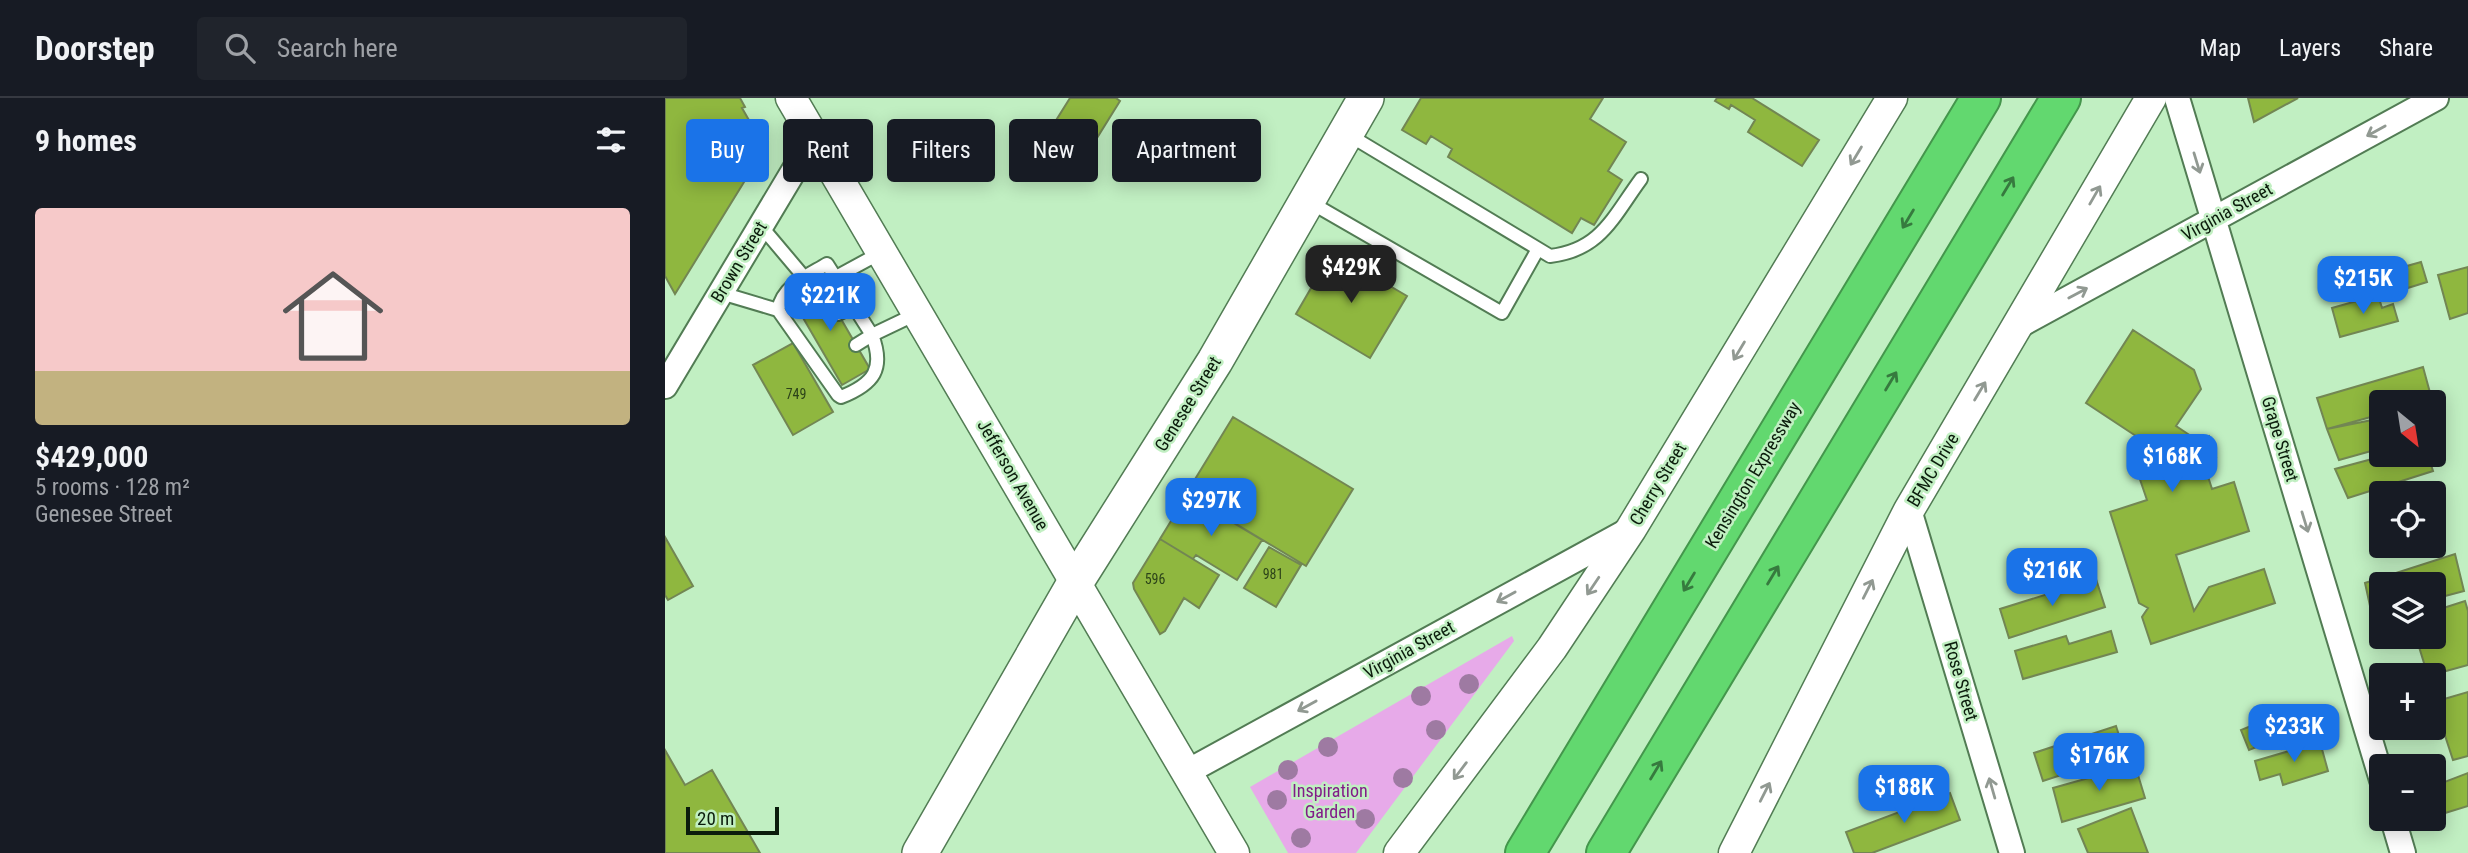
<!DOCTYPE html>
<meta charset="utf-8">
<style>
body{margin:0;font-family:"Roboto Condensed",sans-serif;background:#20242c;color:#f1f3f6;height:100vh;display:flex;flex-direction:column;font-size:26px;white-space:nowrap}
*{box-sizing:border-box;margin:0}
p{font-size:23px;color:#9ea1a6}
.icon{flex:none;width:38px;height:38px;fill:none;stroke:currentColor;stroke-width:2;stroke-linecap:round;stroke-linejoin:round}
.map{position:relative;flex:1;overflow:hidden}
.sheet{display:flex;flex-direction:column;background:#171b24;width:665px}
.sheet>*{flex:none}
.hud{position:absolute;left:21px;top:21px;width:665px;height:63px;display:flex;gap:14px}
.needle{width:46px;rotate:150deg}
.tools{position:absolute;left:1704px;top:292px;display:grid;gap:14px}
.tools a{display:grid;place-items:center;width:77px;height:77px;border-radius:7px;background:#171b24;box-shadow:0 4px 18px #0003;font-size:35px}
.scale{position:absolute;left:21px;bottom:18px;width:93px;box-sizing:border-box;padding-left:7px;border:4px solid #0b1c0c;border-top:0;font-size:19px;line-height:24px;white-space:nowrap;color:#0b1c0c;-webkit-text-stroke:5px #c1efc2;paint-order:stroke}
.price{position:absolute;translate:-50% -60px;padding:0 16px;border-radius:14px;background:#1a73e8;color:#fff;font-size:23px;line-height:46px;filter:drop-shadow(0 2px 4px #0008)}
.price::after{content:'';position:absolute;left:50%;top:42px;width:21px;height:16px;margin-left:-10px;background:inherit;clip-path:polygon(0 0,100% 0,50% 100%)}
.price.active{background:#222;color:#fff}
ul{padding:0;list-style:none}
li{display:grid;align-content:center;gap:14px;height:371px;padding:0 35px}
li+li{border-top:2px solid #363941}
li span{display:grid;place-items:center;height:217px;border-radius:7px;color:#555}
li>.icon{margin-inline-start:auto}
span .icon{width:126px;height:126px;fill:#fffc;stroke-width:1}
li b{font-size:30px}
h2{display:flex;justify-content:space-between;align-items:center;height:84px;padding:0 35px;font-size:30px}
.tag{padding:0 24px;border-radius:7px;background:#171b24;box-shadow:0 4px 18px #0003;font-size:24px;line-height:63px}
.tag.active{background:#1a73e8;color:#fff}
header{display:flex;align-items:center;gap:42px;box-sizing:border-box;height:98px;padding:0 35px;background:#171b24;border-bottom:2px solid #363941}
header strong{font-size:33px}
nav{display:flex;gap:38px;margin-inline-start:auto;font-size:24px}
.search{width:490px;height:63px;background:#20242c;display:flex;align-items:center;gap:18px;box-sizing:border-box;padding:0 24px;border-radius:7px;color:#9ea1a6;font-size:26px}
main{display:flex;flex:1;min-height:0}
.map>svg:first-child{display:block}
.green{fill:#e7aae9}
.building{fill:#8fb73f;stroke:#728653;stroke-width:2}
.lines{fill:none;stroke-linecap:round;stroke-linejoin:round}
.service-casing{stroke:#527c54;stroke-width:16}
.minor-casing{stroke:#527c54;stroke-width:28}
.tertiary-casing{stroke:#527c54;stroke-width:33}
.secondary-casing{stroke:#527c54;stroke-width:38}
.motorway-casing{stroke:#44964c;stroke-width:42}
.service{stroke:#fff;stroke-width:12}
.minor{stroke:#fff;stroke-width:24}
.tertiary{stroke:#fff;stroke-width:30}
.secondary{stroke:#fff;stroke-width:35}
.motorway{stroke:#62d86f;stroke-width:38}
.tree{fill:#9e7aa2}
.oneway{stroke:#919992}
.oneway2{stroke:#367a3e}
.labels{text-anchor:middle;stroke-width:5;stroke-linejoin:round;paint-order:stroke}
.number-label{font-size:14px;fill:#2c4319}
.street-label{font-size:18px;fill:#0b1c0c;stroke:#c1efc2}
.park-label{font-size:18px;fill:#821b88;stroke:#c1efc2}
</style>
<header>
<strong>Doorstep</strong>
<div class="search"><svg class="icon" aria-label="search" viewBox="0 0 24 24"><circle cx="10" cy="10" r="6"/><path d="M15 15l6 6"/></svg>Search here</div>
<nav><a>Map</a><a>Layers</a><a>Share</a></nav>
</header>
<main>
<section class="sheet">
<h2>9 homes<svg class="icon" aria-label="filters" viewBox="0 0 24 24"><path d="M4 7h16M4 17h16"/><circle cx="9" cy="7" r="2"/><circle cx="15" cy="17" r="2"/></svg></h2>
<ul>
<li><span style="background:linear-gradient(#f6c9c9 75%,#c2b280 0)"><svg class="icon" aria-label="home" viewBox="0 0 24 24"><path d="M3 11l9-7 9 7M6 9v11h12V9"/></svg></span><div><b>$429,000</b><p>5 rooms · 128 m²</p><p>Genesee Street</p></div></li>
</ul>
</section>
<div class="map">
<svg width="1803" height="755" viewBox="0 0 1803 755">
<rect width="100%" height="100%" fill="#c1efc2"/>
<path class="green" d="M847 538 849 543 691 755H623L585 689Z"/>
<path class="building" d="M0 0H75L80 9 77 10 100 50 10 196 0 178Z
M405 0H451L455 3 422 56 385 32Z
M756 0H938L925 21 961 44 943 73 957 82 929 127 916 120 907 135 783 59 787 51 766 38 761 46 737 32Z
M1052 0H1087L1154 42 1137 68 1083 34 1090 22 1066 7 1064 11 1050 3Z
M1583 0H1633L1589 24Z
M667 154 742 198 705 260 631 216Z
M1756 164 1762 184 1730 194 1724 173Z
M1803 169V215L1785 221 1773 177Z
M154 183 205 271 177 287 126 199Z
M1713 197 1717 210 1728 206 1733 223 1675 239 1667 210Z
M1468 232 1529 272 1536 291 1511 328 1532 342 1544 338 1551 359 1538 363 1547 391 1569 384 1584 433 1511 457 1529 513 1544 489 1599 471 1610 505 1486 546 1477 519 1483 510 1474 505 1445 414 1482 402 1467 358 1477 342 1421 305Z
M128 245 168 314 128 337 88 267Z
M1758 269 1767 302 1758 304H1717V316L1662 331 1652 300Z
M568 319 688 391 641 468 521 396Z
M1717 320V350L1674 362 1662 331Z
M1722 357H1763L1768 373 1683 400 1670 371Z
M522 397 597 442 572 482 531 457 528 461 495 441Z
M0 439 28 488 3 502 0 497Z
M495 441 554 477 534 510 519 500 500 533 495 536 469 491 468 485Z
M604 449 636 467 611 509 579 490Z
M1790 456 1799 493 1769 501V486H1717V515L1707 517 1700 485Z
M1431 481 1440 509 1344 540 1335 511Z
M1800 503 1803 513V567L1763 578 1751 539H1769V513Z
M1446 533 1452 554 1358 581 1350 553 1401 538 1404 546Z
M1803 594V658L1788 662 1769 604Z
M1625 612 1637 643 1617 651 1612 641 1584 652 1576 632Z
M1451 628 1460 656 1378 683 1369 655Z
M1655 644 1663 673 1618 687 1615 676 1595 682 1590 663Z
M0 652 20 687 47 672 95 755H0Z
M1470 667 1480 700 1397 724 1388 690Z
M1803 675V708L1777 716 1769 688Z
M1285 695 1295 722 1207 755H1189L1181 734Z
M1466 710 1483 755H1423L1413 731Z"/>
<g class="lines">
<defs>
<path id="service" d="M684 37 885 158C936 152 948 119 976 81
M643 103 837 215 873 151
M96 128 139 179
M171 179 217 154
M56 195 113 212
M173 216 189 208
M191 247 207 237 162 166C142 178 118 187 113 212L173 297 176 299C209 286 220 271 207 237L253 215"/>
<path id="minor" d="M1512 0 1717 682
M1353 228 1771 0
M0 288 149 39
M1244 412 1347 755
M522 674 966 431
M1728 721 1738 755"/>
<path id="tertiary" d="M126 0 569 755
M734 755 887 550 966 431 1227 0
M1069 755 1244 412 1486 0"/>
<path id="secondary" d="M255 755 410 485 550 263 701 0"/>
<path id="motorway" d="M860 755 1316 0
M941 755 1396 0"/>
</defs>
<use href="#service" class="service-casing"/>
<use href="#minor" class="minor-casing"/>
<use href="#tertiary" class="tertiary-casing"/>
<use href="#secondary" class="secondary-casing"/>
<use href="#motorway" class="motorway-casing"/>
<use href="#service" class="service"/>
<use href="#minor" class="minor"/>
<use href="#tertiary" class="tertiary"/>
<use href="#secondary" class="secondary"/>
<use href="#motorway" class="motorway"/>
</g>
<g class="tree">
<circle cx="804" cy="586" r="10"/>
<circle cx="756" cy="598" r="10"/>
<circle cx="771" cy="632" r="10"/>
<circle cx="663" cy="649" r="10"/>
<circle cx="623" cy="672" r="10"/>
<circle cx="738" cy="680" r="10"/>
<circle cx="612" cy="702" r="10"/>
<circle cx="700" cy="721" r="10"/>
<circle cx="636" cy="740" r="10"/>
</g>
<defs><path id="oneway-shaft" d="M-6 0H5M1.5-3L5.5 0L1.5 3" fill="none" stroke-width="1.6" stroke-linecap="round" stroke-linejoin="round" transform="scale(1.75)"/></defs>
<g class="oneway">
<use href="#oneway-shaft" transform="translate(1711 33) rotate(151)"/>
<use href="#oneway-shaft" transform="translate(1191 58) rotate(121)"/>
<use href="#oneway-shaft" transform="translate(1532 65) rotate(73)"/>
<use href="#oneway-shaft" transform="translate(1430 97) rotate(-60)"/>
<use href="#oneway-shaft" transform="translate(1413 195) rotate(-28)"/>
<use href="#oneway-shaft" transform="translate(1074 253) rotate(121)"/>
<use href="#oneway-shaft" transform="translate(1315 293) rotate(-59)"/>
<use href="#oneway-shaft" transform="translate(1640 424) rotate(73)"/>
<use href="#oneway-shaft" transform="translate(928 488) rotate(124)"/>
<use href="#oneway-shaft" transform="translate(1203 491) rotate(-63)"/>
<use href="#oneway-shaft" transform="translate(841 499) rotate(151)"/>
<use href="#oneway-shaft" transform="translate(642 608) rotate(151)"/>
<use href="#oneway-shaft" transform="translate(795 673) rotate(127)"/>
<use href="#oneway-shaft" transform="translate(1327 690) rotate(-106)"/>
<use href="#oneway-shaft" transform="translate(1100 694) rotate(-63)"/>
</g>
<g class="oneway2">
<use href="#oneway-shaft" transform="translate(1343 88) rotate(-59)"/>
<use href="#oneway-shaft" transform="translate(1243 121) rotate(121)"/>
<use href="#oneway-shaft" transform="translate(1226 283) rotate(-59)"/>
<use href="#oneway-shaft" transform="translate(1108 477) rotate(-59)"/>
<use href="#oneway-shaft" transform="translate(1024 484) rotate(121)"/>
<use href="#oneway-shaft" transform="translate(991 672) rotate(-59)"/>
</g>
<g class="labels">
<g class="number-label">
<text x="131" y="301">749</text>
<text x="608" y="481">981</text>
<text x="490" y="486">596</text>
</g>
<g class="street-label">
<text transform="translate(1562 114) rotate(-29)" y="6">Virginia Street</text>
<text transform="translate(74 164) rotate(-59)" y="6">Brown Street</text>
<text transform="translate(523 306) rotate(-58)" y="6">Genesee Street</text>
<text transform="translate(1615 341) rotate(73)" y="6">Grape Street</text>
<text transform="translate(1268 372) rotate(-59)" y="6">BFMC Drive</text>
<text transform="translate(348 377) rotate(60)" y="6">Jefferson Avenue</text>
<text transform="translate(1088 377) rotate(-59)" y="6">Kensington Expressway</text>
<text transform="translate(993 386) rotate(-59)" y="6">Cherry Street</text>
<text transform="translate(744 552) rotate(-29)" y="6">Virginia Street</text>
<text transform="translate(1296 583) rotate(74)" y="6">Rose Street</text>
</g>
<g class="park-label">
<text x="665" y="699">Inspiration<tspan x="665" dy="21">Garden</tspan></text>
</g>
</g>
</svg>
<div class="tools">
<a><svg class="needle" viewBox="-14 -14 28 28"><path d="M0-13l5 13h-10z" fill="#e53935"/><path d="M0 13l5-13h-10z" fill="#9ea1a6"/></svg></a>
<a><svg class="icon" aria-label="locate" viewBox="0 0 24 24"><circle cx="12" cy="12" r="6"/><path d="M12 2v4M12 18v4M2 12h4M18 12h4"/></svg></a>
<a><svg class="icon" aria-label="layers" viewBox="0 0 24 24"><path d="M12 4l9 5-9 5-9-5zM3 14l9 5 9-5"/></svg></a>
<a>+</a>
<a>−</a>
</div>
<div class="scale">20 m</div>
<b class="price active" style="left:686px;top:207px">$429K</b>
<b class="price" style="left:1698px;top:218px">$215K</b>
<b class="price" style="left:165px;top:235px">$221K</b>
<b class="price" style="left:1507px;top:396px">$168K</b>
<b class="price" style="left:546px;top:440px">$297K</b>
<b class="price" style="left:1387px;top:510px">$216K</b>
<b class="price" style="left:1629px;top:666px">$233K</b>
<b class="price" style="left:1434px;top:695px">$176K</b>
<b class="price" style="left:1239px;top:727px">$188K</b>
<div class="hud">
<a class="tag active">Buy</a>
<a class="tag">Rent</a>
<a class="tag">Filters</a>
<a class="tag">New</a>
<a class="tag">Apartment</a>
</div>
</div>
</main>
